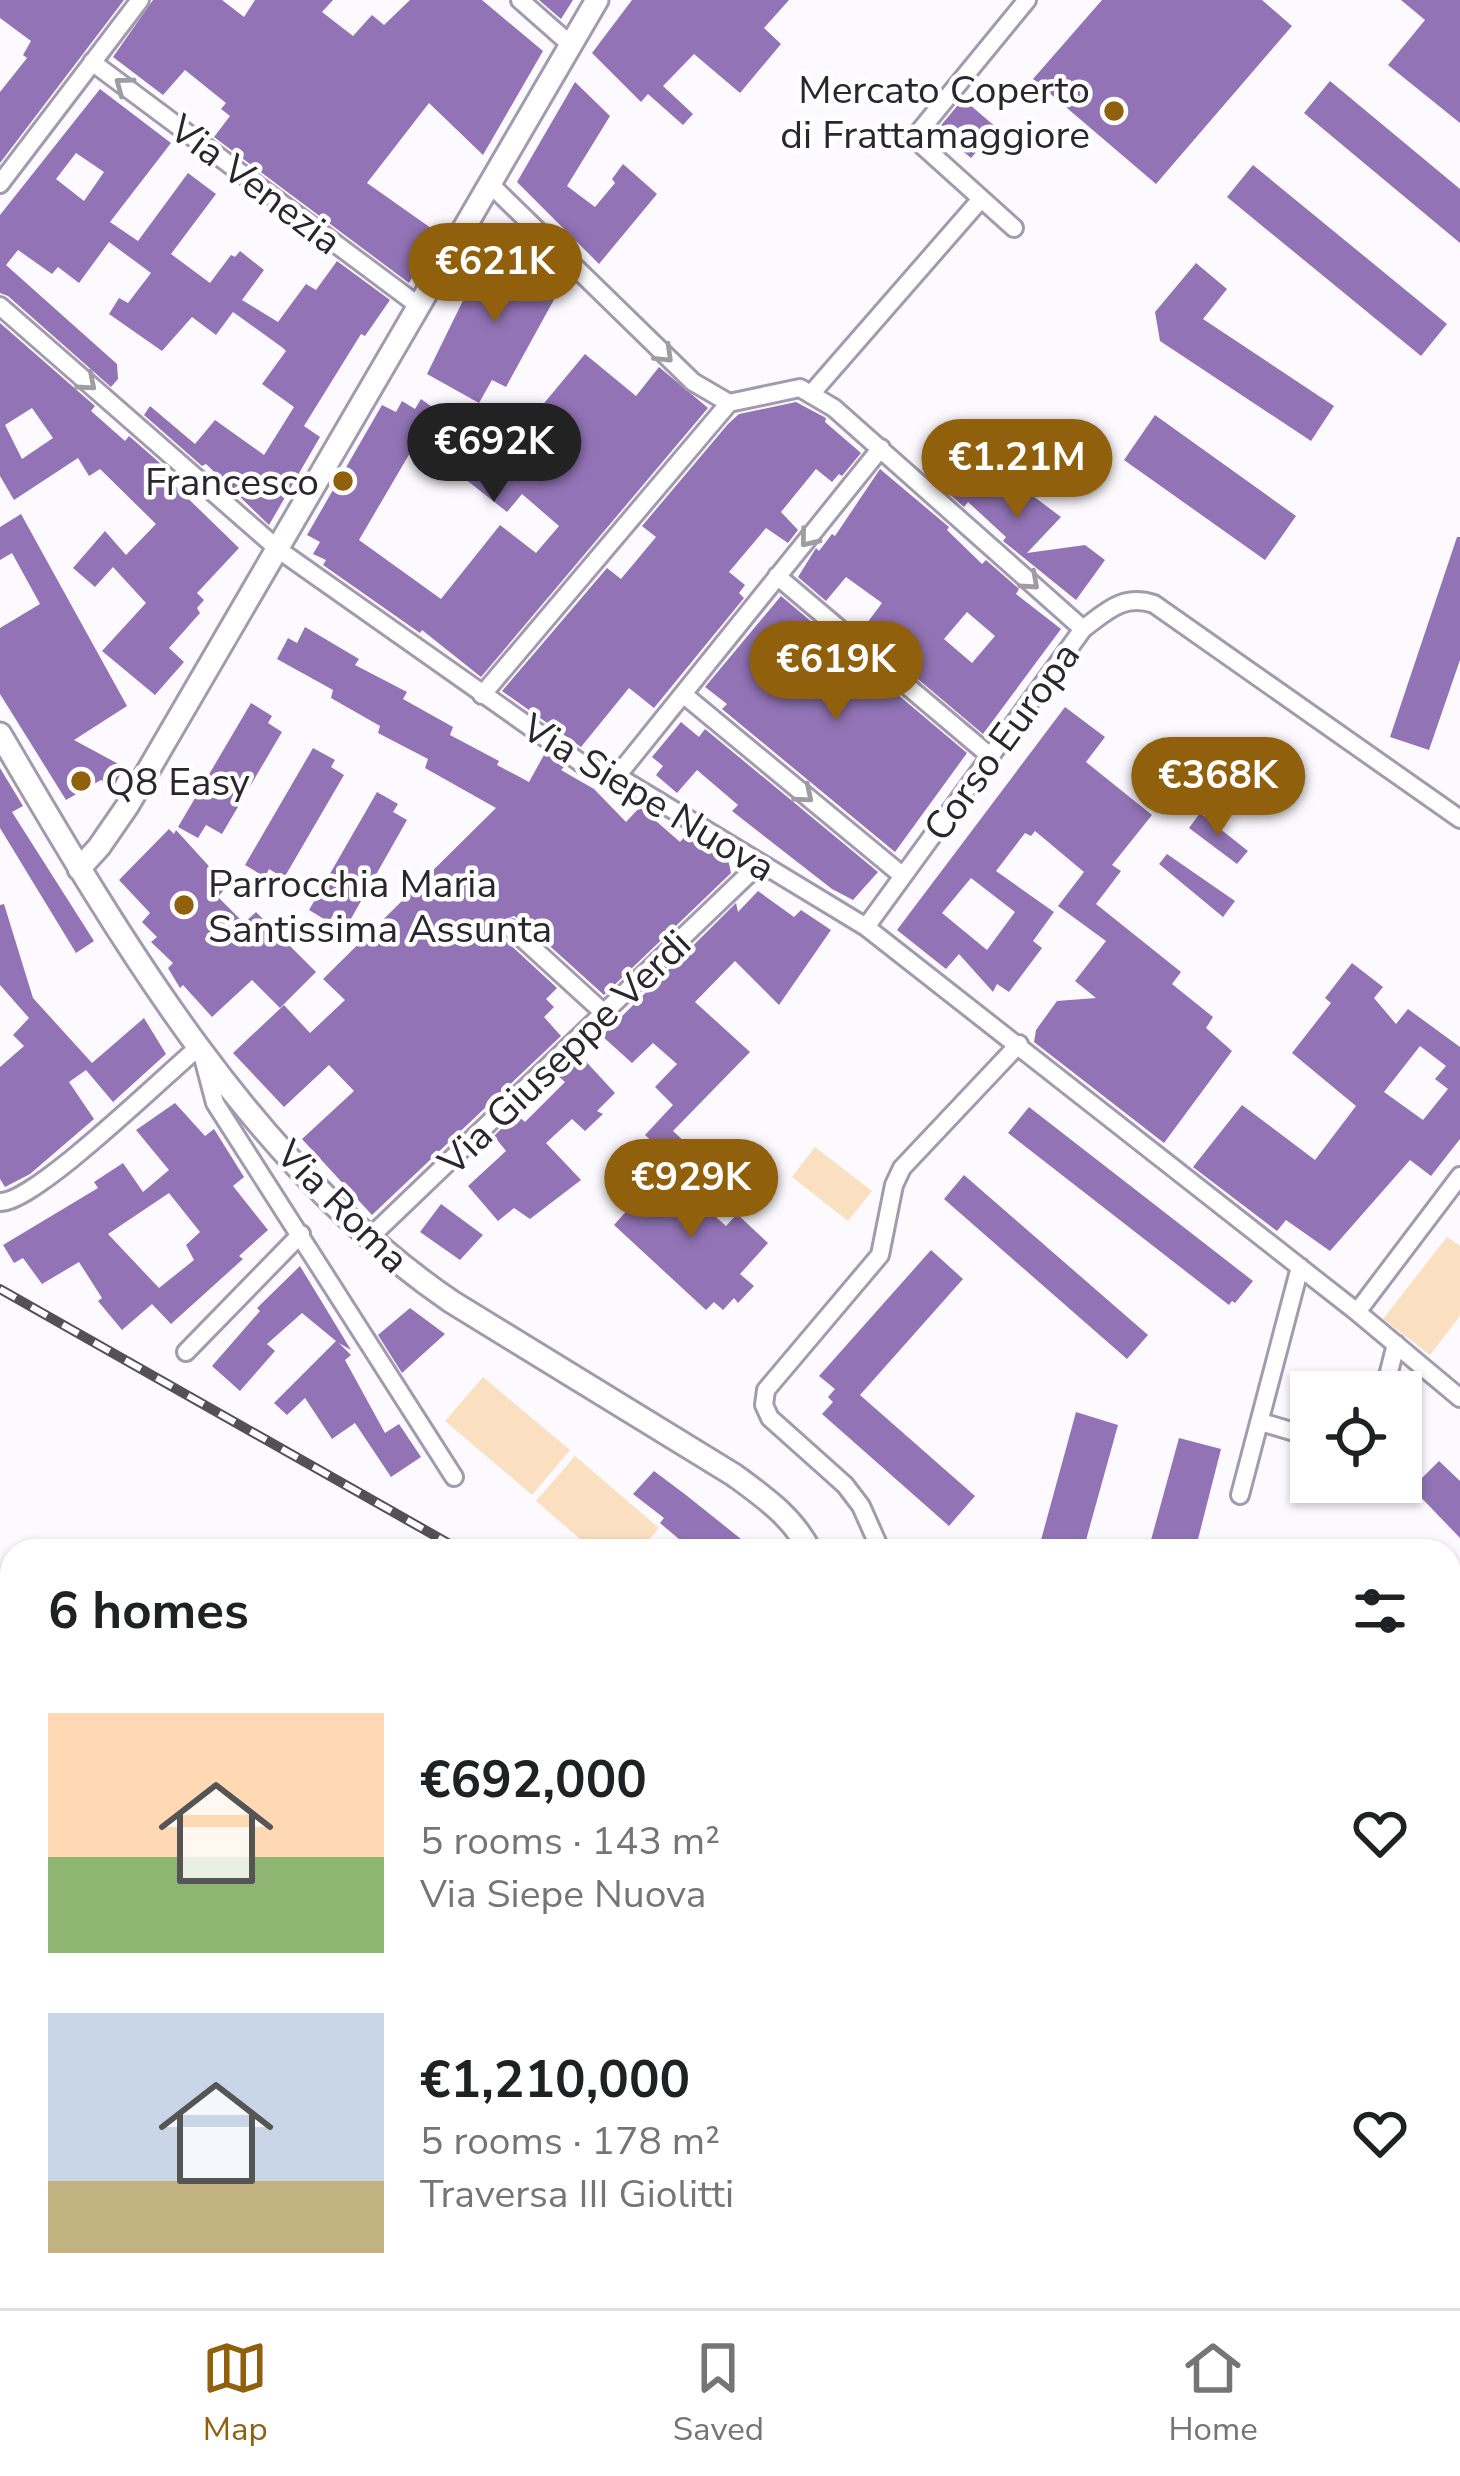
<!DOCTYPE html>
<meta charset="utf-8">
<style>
body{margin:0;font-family:"Nunito Sans",sans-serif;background:#f2f2f2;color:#202124;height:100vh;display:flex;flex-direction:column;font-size:45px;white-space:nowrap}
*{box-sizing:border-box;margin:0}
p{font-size:39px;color:#757577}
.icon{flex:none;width:66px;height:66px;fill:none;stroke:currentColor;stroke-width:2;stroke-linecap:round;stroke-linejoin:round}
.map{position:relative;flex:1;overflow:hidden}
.side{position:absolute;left:0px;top:1539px;width:1461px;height:771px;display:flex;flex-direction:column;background:#fff;border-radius:36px 36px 0 0;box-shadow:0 3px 9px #0004}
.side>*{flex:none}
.fabs{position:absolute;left:1290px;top:1371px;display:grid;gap:24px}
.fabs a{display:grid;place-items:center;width:132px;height:132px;border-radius:0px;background:#fff;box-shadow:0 3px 9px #0004;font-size:60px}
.price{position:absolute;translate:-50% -102px;padding:0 27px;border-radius:42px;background:#90600c;color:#fff;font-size:39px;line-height:78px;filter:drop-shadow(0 3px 6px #0008)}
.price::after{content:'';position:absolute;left:50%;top:72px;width:36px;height:27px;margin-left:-18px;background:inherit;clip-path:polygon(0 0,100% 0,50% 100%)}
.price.current{background:#222;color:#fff}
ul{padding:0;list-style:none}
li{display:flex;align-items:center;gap:36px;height:300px;padding:0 48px}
li span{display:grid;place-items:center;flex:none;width:336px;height:240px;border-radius:0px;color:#555}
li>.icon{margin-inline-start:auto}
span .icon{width:144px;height:144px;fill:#fffc;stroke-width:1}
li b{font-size:51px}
h2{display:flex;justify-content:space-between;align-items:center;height:144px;padding:0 48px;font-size:51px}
.tab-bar{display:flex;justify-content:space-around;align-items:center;height:168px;border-top:3px solid #e0e0e0;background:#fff;font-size:33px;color:#757577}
.tab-bar a{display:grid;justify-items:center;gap:6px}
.tab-bar .current{color:#90600c}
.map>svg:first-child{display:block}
.green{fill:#fae0c0}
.building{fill:#9274b6;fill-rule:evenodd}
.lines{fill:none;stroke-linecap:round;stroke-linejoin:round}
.minor-casing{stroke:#a29aae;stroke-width:22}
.tertiary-casing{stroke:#a29aae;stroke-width:27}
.trunk-casing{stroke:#a29aae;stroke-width:33}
.minor{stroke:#fff;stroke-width:16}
.tertiary{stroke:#fff;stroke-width:21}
.trunk{stroke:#fff;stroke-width:27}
.rail-casing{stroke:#535058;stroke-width:10}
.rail{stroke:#fff;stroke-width:6;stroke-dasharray:18;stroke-linecap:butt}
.oneway{stroke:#9f9da1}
.poi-dot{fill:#90600c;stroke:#fff;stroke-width:4.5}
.labels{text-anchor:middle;stroke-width:9;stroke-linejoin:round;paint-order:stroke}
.poi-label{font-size:39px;fill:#29262e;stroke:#fff;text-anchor:end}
.street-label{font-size:39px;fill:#29262e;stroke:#fff}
</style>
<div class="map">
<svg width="1460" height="2308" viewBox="0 0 1460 2308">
<rect width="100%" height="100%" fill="#fcfafe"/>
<path class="green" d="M815 1147 872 1191 848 1221 792 1177Z
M1447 1237 1460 1246V1316L1430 1355 1383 1319Z
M483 1377 570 1450 532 1495 445 1421Z
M575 1456 659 1528 639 1551H594L536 1501Z"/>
<path class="building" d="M0 0H124L0 163V92L27 58 23 55 31 41 0 18Z
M153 0H222L244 17 255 0H333L322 12 353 36 372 15 384 25 410 0H482L543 51 483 155 429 103 367 183 438 233 409 283 214 137 230 116 221 109 226 103 185 70 163 95 113 57Z
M539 0H573L561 19Z
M632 0H789L764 28 781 44 740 93 694 54 663 86 693 114 683 125 648 94 641 102 592 53Z
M1102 0H1262L1292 26 1156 184 1033 79Z
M1401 0H1460V123L1388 65 1425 20Z
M1330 81 1460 189V243L1304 113Z
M575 82 610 116 567 186 595 207 615 183 612 179 623 164 657 194 599 264 517 182Z
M100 89 171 143 110 222 138 241 188 173 216 194 171 254 210 283 231 255 235 257 240 251 264 270 242 300 278 322 306 284 316 290 337 261 390 300 365 336 361 334 304 426 320 437 269 525 206 464 202 466 144 415 150 406 195 444 215 420 264 455 294 407 262 384 286 351 283 348 233 312 216 335 192 317 162 351 109 314 119 298 128 303 151 273 109 242 79 283 58 267 52 274 18 250 6 265 117 364 118 379 111 387 8 296 0 293V215ZM76 153 104 172 84 201 56 179Z
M963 99 997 128 971 158 937 130Z
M1253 165 1447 324 1421 356 1227 197Z
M500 245 552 273 551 278 562 285 506 387 492 380 479 403 427 374 476 274 482 278Z
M1196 263 1227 289 1203 319 1334 406 1311 441 1160 341 1155 312Z
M0 323 95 406 91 411 125 441 129 436 176 477 169 480 239 548 197 593 204 600 197 608 200 613 169 648 184 662 155 695 102 651 146 603 113 567 95 587 73 568 105 531 126 555 156 524 100 469 89 476 78 458 14 500 0 476ZM32 408 53 438 22 459 5 425Z
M585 354 636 396 659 367 708 408 481 677 422 630 420 633 323 565 326 560 313 554 320 542 307 535 382 405 396 412 402 401 415 409 421 399 500 456ZM417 441 507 512 522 494 559 526 536 553 500 525 441 599 359 540Z
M796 402 826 418 825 422 861 453 842 476 839 474 832 482 816 469 781 512 798 530 788 543 766 528 729 572 745 585 739 593 744 598 654 708 629 688 581 747 502 691 607 568 621 579 656 537 642 526 728 424 739 414Z
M1155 415 1296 516 1265 560 1124 460Z
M938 447 983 484 997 469 1061 517 1027 553 1085 545 1105 560 1076 600 1003 541 1006 537 968 502 964 507 922 469Z
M880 469 949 527 947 530 982 564 986 560 1019 589 1016 594 1061 629 983 734 861 631 882 603 846 577 826 601 798 577 816 548 819 551 832 534 835 536ZM967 612 995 636 972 663 944 639Z
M21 514 127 706 74 740 124 767 114 787 101 780 66 800 0 694V628L40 604 12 553 0 560V527Z
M1457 537H1460V660L1429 750 1390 737Z
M781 596 967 753 895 852 722 709 727 704 705 687Z
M305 627 359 659 355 665 407 692 403 699 453 727 450 735 499 761 497 765 529 782 545 753 564 767 561 770 594 789 626 822 640 807 680 842 686 835 728 859 731 873 604 995 521 920 514 916 503 920 499 927 503 938 557 988 546 999 554 1007 544 1017 561 1036 372 1215 302 1139 354 1091 329 1065 284 1107 233 1053 284 1005 310 1033 345 1000 323 979 496 808 425 768 428 759 378 733 380 726 331 698 333 690 277 659 288 638 297 643Z
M251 703 272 716 268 723 282 732 222 834 206 825 198 838 178 827Z
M1065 707 1105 737 1086 762 1152 815 1112 865 1121 871 1096 904 1181 972 1172 984 1213 1017 1206 1028 1232 1051 1164 1143 1034 1042 1036 1030 1057 1001 1096 998 1075 981 1106 941 1058 906 1084 872 1035 831 1031 836 1025 833 996 871 1054 912 1033 941 1042 948 1009 992 997 984 993 992 959 954 946 969 897 930ZM971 878 1015 912 987 950 942 913Z
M681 722 699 737 705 729 878 872 853 900 832 889 732 811 738 805 697 770 677 793 656 775 663 766 652 757Z
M313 748 335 760 331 767 344 775 284 878 269 869 265 877 245 865Z
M0 768 23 806 12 812 94 941 76 953 0 828Z
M377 792 398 804 393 812 407 820 348 924 333 915 329 922 309 910Z
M1200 813 1248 851 1237 864 1189 828Z
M169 829 174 834 176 830 227 886 218 897 244 923 256 912 316 972 280 1008 252 980 212 1017 183 985 180 988 168 968 173 963 151 942 157 937 142 922 150 913 119 880Z
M1167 854 1235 901 1223 917 1159 864Z
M758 891 794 917 801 910 831 930 779 1005 735 961 695 1002 750 1052 673 1131 686 1143 671 1159 645 1135 673 1105 655 1087 677 1064 653 1043 632 1063 602 1036 736 903 738 912Z
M4 904 33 998 92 1063 144 1018 166 1054 113 1102 86 1070 69 1082 94 1119 30 1174 5 1187 0 1179V1067L24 1046 13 1035 29 1018 0 985V905Z
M1352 963 1383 987 1374 998 1396 1024 1408 1009 1460 1047V1139L1431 1176 1410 1160 1330 1251 1286 1220 1277 1231 1193 1167 1242 1105 1315 1160 1356 1106 1292 1053 1331 1003 1325 998ZM1420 1046 1446 1066 1435 1079 1448 1089 1423 1120 1384 1092Z
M579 1054 615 1093 597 1111 603 1114 585 1131 572 1119 546 1143 581 1180 530 1219 514 1208 498 1221 468 1186 506 1151 494 1136 516 1114 525 1122 565 1082 557 1075Z
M175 1103 205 1136 214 1129 244 1177 233 1186 268 1230 239 1256 243 1259 171 1324 152 1304 122 1330 98 1301 102 1298 79 1262 42 1284 23 1258 14 1263 3 1245 98 1188 94 1182 123 1163 143 1192 169 1170 136 1130ZM169 1193 200 1232 186 1245 194 1260 159 1288 108 1234Z
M1029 1107 1253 1281 1235 1303 1232 1301 1229 1305 1008 1133Z
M664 1170 726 1226 737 1214 768 1243 740 1274 754 1286 738 1303 734 1298 723 1310 714 1302 706 1310 614 1225 631 1206 623 1199 640 1181 647 1188Z
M964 1175 1148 1335 1127 1359 944 1199Z
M441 1204 483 1235 460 1260 420 1232Z
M931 1250 963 1279 860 1395 975 1496 949 1526 822 1414 833 1402 828 1397 835 1389 819 1376Z
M300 1266 351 1350 339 1343 351 1355 345 1360 385 1433 399 1424 421 1457 391 1477 355 1423 332 1439 305 1398 287 1415 274 1403 336 1341 302 1313 267 1344 275 1351 240 1391 212 1366 260 1311 257 1308Z
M410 1308 445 1334 402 1373 378 1335Z
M1076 1412 1118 1425 1083 1551H1038Z
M1179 1438 1221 1449 1195 1551H1148Z
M1439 1461 1460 1481V1538L1412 1488Z
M654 1471 686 1495 756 1551H693L660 1523 664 1518 633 1494Z"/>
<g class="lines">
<defs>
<path id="minor" d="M520 0 571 45
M92 62 419 306
M0 184 140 0
M491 185 693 382 729 403 800 388 834 408 1083 629
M1014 228 914 138 1027 0
M0 306 279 550 584 765 617 776 866 927 1357 1312 1460 1398
M811 394 981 199
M777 576 990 756
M683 694 903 876
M482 695 729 403
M617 776 881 448
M866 927 1083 629C1107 611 1123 594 1154 604L1460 819
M512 929 605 1014
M0 1202C34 1204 166 1074 200 1046L215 1103 454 1477
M368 1239 759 864
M1357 1312 1460 1176
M186 1352 301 1234
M1384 1392 1396 1344
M1261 1422 1311 1437
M1240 1495 1300 1267
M881 1551 861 1506 845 1485 770 1418 764 1405 766 1390 880 1255 894 1185 902 1168 1019 1044
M0 1839 12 1873
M266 2298 278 2308
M14 2308 24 2298"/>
<path id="tertiary" d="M0 734C120 939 252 1166 452 1302L734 1475C764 1497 793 1517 810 1551
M79 869 99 847 128 805 597 0
M979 2298 985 2308"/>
<path id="trunk" d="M1449 2224 1460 2221
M1449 2254 1460 2250
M1206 2308 1227 2298
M1280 2308 1307 2298"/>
</defs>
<use href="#minor" class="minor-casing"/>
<use href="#tertiary" class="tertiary-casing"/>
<use href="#trunk" class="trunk-casing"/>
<use href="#minor" class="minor"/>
<use href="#tertiary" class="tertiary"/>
<use href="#trunk" class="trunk"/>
<defs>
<path id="rail" d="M0 1289 462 1551
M1449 2109 1460 2115"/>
</defs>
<use href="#rail" class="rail-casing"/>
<use href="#rail" class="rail"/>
</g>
<defs><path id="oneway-chevron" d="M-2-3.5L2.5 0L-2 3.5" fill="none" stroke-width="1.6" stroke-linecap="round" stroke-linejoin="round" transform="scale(3)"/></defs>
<g class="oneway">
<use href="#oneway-chevron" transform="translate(123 85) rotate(-143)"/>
<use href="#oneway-chevron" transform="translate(665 355) rotate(44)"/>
<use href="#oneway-chevron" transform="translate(88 383) rotate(41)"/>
<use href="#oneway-chevron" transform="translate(808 539) rotate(129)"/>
<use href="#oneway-chevron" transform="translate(1031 582) rotate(42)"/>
<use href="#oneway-chevron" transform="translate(805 795) rotate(40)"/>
</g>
<g class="poi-dot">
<circle cx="1114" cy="111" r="12"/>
<circle cx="343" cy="481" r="12"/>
<circle cx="81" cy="781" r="12"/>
<circle cx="184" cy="905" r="12"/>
</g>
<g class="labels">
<g class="poi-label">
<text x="1090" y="103">Mercato Coperto<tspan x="1090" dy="45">di Frattamaggiore</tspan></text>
<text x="319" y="495">Francesco</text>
<text x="105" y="795" text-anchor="start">Q8 Easy</text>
<text x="208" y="897" text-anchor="start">Parrocchia Maria<tspan x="208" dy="45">Santissima Assunta</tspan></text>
</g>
<g class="street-label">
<text transform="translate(256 184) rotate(37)" y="14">Via Venezia</text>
<text transform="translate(1001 741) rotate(-54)" y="14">Corso Europa</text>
<text transform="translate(649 797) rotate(31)" y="14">Via Siepe Nuova</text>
<text transform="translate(564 1052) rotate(-44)" y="14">Via Giuseppe Verdi</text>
<text transform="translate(343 1206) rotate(45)" y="14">Via Roma</text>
</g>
</g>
</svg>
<div class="fabs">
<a><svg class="icon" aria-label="locate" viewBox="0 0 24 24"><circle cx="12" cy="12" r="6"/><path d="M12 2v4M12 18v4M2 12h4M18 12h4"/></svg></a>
</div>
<b class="price" style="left:495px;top:325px">€621K</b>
<b class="price current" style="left:494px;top:505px">€692K</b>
<b class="price" style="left:1017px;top:521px">€1.21M</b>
<b class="price" style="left:836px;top:723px">€619K</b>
<b class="price" style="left:1218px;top:839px">€368K</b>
<b class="price" style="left:691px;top:1241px">€929K</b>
<section class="side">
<h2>6 homes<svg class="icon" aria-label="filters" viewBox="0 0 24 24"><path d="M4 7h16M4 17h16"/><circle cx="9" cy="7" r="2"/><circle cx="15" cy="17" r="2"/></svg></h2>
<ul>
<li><span style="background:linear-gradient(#ffd9b3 60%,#8fb573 0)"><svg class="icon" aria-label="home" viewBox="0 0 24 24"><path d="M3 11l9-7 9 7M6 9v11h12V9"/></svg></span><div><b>€692,000</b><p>5 rooms · 143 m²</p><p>Via Siepe Nuova</p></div><svg class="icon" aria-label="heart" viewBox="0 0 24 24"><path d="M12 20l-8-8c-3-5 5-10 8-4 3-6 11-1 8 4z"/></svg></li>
<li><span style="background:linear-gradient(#c9d6e8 70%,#c2b280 0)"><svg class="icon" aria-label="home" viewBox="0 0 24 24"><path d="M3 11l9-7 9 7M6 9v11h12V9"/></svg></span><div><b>€1,210,000</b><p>5 rooms · 178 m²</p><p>Traversa III Giolitti</p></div><svg class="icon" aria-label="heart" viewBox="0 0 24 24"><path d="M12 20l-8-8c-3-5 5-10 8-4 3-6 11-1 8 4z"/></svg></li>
</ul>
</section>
</div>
<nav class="tab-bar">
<a class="current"><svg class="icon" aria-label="map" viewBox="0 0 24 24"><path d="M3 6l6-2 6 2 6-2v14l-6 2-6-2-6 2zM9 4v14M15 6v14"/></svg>Map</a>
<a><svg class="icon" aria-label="saved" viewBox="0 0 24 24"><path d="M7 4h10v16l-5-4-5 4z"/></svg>Saved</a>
<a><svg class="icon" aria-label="home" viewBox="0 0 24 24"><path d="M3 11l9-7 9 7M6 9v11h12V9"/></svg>Home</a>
</nav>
